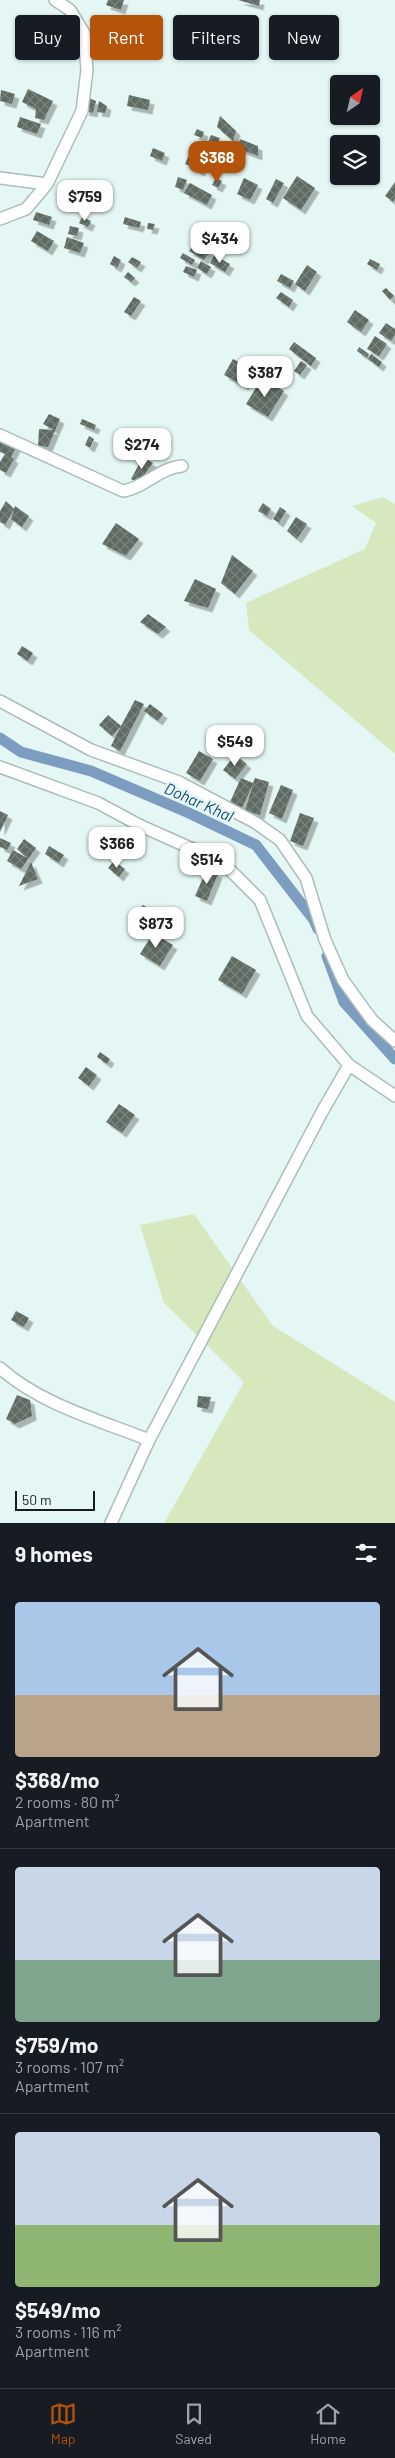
<!DOCTYPE html>
<meta charset="utf-8">
<style>
body{margin:0;font-family:Barlow,sans-serif;background:#20242c;color:#f1f3f6;height:100vh;display:flex;flex-direction:column;font-size:19px;white-space:nowrap}
*{box-sizing:border-box;margin:0}
p{font-size:16px;color:#9ea1a6}
.icon{flex:none;width:28px;height:28px;fill:none;stroke:currentColor;stroke-width:2;stroke-linecap:round;stroke-linejoin:round}
.map{position:relative;height:1523px;overflow:hidden}
.side{display:flex;flex-direction:column;background:#171b24;flex:1}
.side>*{flex:none}
.guide{position:absolute;left:15px;top:15px;width:365px;height:45px;display:flex;gap:10px}
.needle{width:32px;rotate:34deg}
.fabs{position:absolute;left:330px;top:75px;display:grid;gap:10px}
.fabs a{display:grid;place-items:center;width:50px;height:50px;border-radius:5px;background:#171b24;box-shadow:0 1px 4px #0004;font-size:25px}
.scale{position:absolute;left:15px;bottom:12px;width:80px;box-sizing:border-box;padding-left:5px;border:2px solid #171d1c;border-top:0;font-size:14px;line-height:18px;white-space:nowrap;color:#171d1c;-webkit-text-stroke:4px #e5f7f4;paint-order:stroke}
.price{position:absolute;translate:-50% -42px;padding:0 11px;border-radius:10px;background:#fff;color:#222;font-size:16px;line-height:32px;filter:drop-shadow(0 1px 2px #0008)}
.price::after{content:'';position:absolute;left:50%;top:30px;width:15px;height:11px;margin-left:-8px;background:inherit;clip-path:polygon(0 0,100% 0,50% 100%)}
.price.on{background:#b45309;color:#fff}
ul{padding:0;list-style:none}
li{display:grid;align-content:center;gap:10px;height:265px;padding:0 15px}
li+li{border-top:1px solid #363941}
li span{display:grid;place-items:center;height:155px;border-radius:5px;color:#555}
li>.icon{margin-inline-start:auto}
span .icon{width:90px;height:90px;fill:#fffc;stroke-width:1}
li b{font-size:21px}
h2{display:flex;justify-content:space-between;align-items:center;height:60px;padding:0 15px;font-size:21px}
.chip{padding:0 18px;border-radius:5px;background:#171b24;box-shadow:0 1px 4px #0004;font-size:18px;line-height:45px}
.chip.on{background:#b45309;color:#fff}
.dock{display:flex;justify-content:space-around;align-items:center;height:70px;border-top:1px solid #363941;background:#171b24;font-size:14px;color:#9ea1a6}
.dock a{display:grid;justify-items:center;gap:2px}
.dock .on{color:#b45309}
.map>svg:first-child{display:block}
.green{fill:#d7e8be}
.lines{fill:none;stroke-linecap:round;stroke-linejoin:round}
.canal{stroke:#7c9dc0;stroke-width:11}
.building{fill:url(#building-cross-hatch);filter:url(#shadow)}
.street-casing{stroke:#acbcba;stroke-width:14}
.street{stroke:#fff;stroke-width:11}
.labels{text-anchor:middle;stroke-width:5;stroke-linejoin:round;paint-order:stroke}
.water-label{font-size:16px;font-style:italic;fill:#184b79;stroke:#e5f7f4}
</style>
<div class="map">
<svg width="395" height="1523" viewBox="0 0 395 1523">
<defs>
<pattern id="building-cross-hatch" width="8" height="8" patternUnits="userSpaceOnUse" patternTransform="scale(1.25)"><rect width="8" height="8" fill="#5e6a62"/><path d="M0 0l8 8M0 8l8-8" fill="none" stroke="#79827d"/></pattern>
<filter id="shadow"><feDropShadow dx="4.5" dy="4.5" stdDeviation="0" flood-color="#0004"/></filter>
</defs>
<rect width="100%" height="100%" fill="#e5f7f4"/>
<path class="green" d="M383 497 395 504V754L249 630 246 603 365 549 376 523 352 506Z
M194 1214 273 1326 395 1402V1523H164L244 1382 164 1303 140 1225Z"/>
<g class="lines">
<path class="canal" d="M0 738 21 752 91 771 189 813 256 845 314 920 318 929
M327 956 344 1002 395 1059"/>
</g>
<path class="building" d="M108 0H124L121 10 106 5Z
M238 0H260L259 6Z
M119 31 139 34 136 53 116 50Z
M28 89 53 101 44 120 35 118 36 109 22 102Z
M1 90 15 94 12 104 0 101Z
M129 95 150 100 148 110 127 106Z
M89 98 96 101 93 113 84 111Z
M99 101 107 106 105 113 97 112Z
M220 116 236 131 233 141 217 127Z
M20 117 41 124 37 134 17 127Z
M197 129 204 132 202 138 194 135Z
M211 135 220 138 213 155 204 151Z
M240 139 258 146V156L237 148Z
M222 141 233 146 227 160 216 154Z
M153 148 165 153 162 161 150 156Z
M190 153 198 156 193 167 185 164Z
M201 157 206 160 200 172 195 169Z
M210 164 217 169 214 174 207 169Z
M297 176 315 188 301 210 283 198Z
M178 177 187 180 183 190 175 187Z
M216 178 222 181 218 188 212 185Z
M244 178 258 185 250 200 237 194Z
M276 179 284 183 273 203 266 199Z
M395 182V198L393 202 385 196Z
M190 183 212 195 207 205 184 193Z
M36 212 52 217 49 225 33 220Z
M82 217 91 221 88 227 79 223Z
M125 217 141 222 139 228 123 224Z
M148 223 155 224 153 230 147 229Z
M70 226 79 228 77 236 68 234Z
M37 231 54 241 48 251 31 241Z
M67 237 84 243 80 253 64 248Z
M194 243 209 252 204 260 189 251Z
M183 253 195 260 192 265 180 258Z
M214 255 230 264 225 272 210 263Z
M114 256 121 260 117 268 110 264Z
M132 257 141 262 137 268 128 262Z
M370 259 380 264 377 270 367 264Z
M201 261 211 267 207 274 197 268Z
M307 265 317 272 305 291 295 284Z
M186 266 197 270 194 277 183 272Z
M128 272 135 278 131 282 124 277Z
M281 274 294 281 290 288 277 281Z
M386 288 394 296 390 300 382 291Z
M281 292 293 300 289 307 276 298Z
M134 297 141 301 131 316 124 312Z
M355 310 369 320 361 332 347 322Z
M386 323 395 329V335L391 341 379 333Z
M375 336 387 344 379 356 367 349Z
M294 342 316 358 311 366 289 349Z
M359 347 369 354 367 358 357 351Z
M371 354 382 362 379 367 368 359Z
M233 359 253 370 244 386 224 375Z
M301 361 307 365 300 375 294 371Z
M262 378 284 391 268 417 246 404Z
M49 414 60 419 48 447 38 446 39 429 54 430 43 424Z
M82 419 96 425 94 430 80 424Z
M139 435 163 445 159 453 135 444Z
M89 436 94 439 90 448 85 445Z
M0 439 16 447 11 457 14 459 6 473 0 470V462L5 454 0 452Z
M143 457 153 463 138 483 131 479Z
M6 501 14 509 5 525 0 522V511Z
M263 503 271 509 267 516 258 511Z
M15 506 29 516 22 527 11 519Z
M280 507 286 511 279 523 273 519Z
M296 517 307 524 297 539 287 531Z
M116 523 139 539 126 556 102 544Z
M232 555 253 571 235 594 221 583Z
M195 579 216 589 208 608 184 601Z
M148 614 166 627 158 634 140 622Z
M22 646 33 653 28 661 17 654Z
M135 700 144 704 120 751 111 746 121 726 112 736 99 725 108 715 121 726Z
M150 704 163 714 158 721 144 711Z
M199 751 213 759 200 781 186 773Z
M235 755 247 764 235 779 223 770Z
M241 778 253 783 255 778 269 782 260 815 245 811 253 784 242 808 230 802Z
M281 785 293 790 282 819 269 813Z
M0 811 8 815 0 832Z
M300 813 314 818 303 846 290 841Z
M0 838 11 843 7 850 0 847Z
M24 839 36 848 21 869 7 861 13 850 27 858 17 849Z
M49 846 64 855 59 863 45 854Z
M114 861 125 869 119 877 108 868Z
M31 862 38 879 19 886Z
M207 869 218 874 207 901 195 896Z
M143 905 156 913 149 925 136 916Z
M153 933 173 945 160 966 140 954Z
M232 956 256 970 242 994 218 980Z
M100 1052 110 1059 107 1064 97 1057Z
M86 1067 97 1075 89 1086 78 1078Z
M119 1104 135 1115 122 1133 106 1122Z
M16 1311 29 1318 24 1327 11 1320Z
M17 1395 30 1400 32 1416 15 1424 6 1419Z
M198 1396 211 1397 208 1409 197 1407Z"/>
<g class="lines">
<defs>
<path id="street" d="M0 178 47 184
M0 219 26 209 47 184 82 111 87 70 84 33 70 10 55 0
M0 435 123 491C144 488 159 468 182 466
M0 701 91 750 179 782 256 823 280 840 306 878 325 940 343 980 372 1020 395 1041
M0 767 98 803 141 826 222 862 260 900 307 1016 349 1065 395 1096
M0 1368C40 1404 99 1420 149 1440
M111 1523 149 1440 322 1112 349 1065"/>
</defs>
<use href="#street" class="street-casing"/>
<use href="#street" class="street"/>
</g>
<g class="labels">
<g class="water-label">
<text transform="translate(199 802) rotate(24)" y="6">Dohar Khal</text>
</g>
</g>
</svg>
<div class="fabs">
<a><svg class="needle" viewBox="-14 -14 28 28"><path d="M0-13l5 13h-10z" fill="#e53935"/><path d="M0 13l5-13h-10z" fill="#9ea1a6"/></svg></a>
<a><svg class="icon" aria-label="layers" viewBox="0 0 24 24"><path d="M12 4l9 5-9 5-9-5zM3 14l9 5 9-5"/></svg></a>
</div>
<div class="scale">50 m</div>
<b class="price on" style="left:217px;top:183px">$368</b>
<b class="price" style="left:85px;top:222px">$759</b>
<b class="price" style="left:220px;top:264px">$434</b>
<b class="price" style="left:265px;top:398px">$387</b>
<b class="price" style="left:142px;top:470px">$274</b>
<b class="price" style="left:235px;top:767px">$549</b>
<b class="price" style="left:117px;top:869px">$366</b>
<b class="price" style="left:207px;top:885px">$514</b>
<b class="price" style="left:156px;top:949px">$873</b>
<div class="guide">
<a class="chip">Buy</a>
<a class="chip on">Rent</a>
<a class="chip">Filters</a>
<a class="chip">New</a>
</div>
</div>
<section class="side">
<h2>9 homes<svg class="icon" aria-label="filters" viewBox="0 0 24 24"><path d="M4 7h16M4 17h16"/><circle cx="9" cy="7" r="2"/><circle cx="15" cy="17" r="2"/></svg></h2>
<ul>
<li><span style="background:linear-gradient(#a9c7e8 60%,#b9a48a 0)"><svg class="icon" aria-label="home" viewBox="0 0 24 24"><path d="M3 11l9-7 9 7M6 9v11h12V9"/></svg></span><div><b>$368/mo</b><p>2 rooms · 80 m²</p><p>Apartment</p></div></li>
<li><span style="background:linear-gradient(#c9d6e8 60%,#7fa58c 0)"><svg class="icon" aria-label="home" viewBox="0 0 24 24"><path d="M3 11l9-7 9 7M6 9v11h12V9"/></svg></span><div><b>$759/mo</b><p>3 rooms · 107 m²</p><p>Apartment</p></div></li>
<li><span style="background:linear-gradient(#c9d6e8 60%,#8fb573 0)"><svg class="icon" aria-label="home" viewBox="0 0 24 24"><path d="M3 11l9-7 9 7M6 9v11h12V9"/></svg></span><div><b>$549/mo</b><p>3 rooms · 116 m²</p><p>Apartment</p></div></li>
</ul>
</section>
<nav class="dock">
<a class="on"><svg class="icon" aria-label="map" viewBox="0 0 24 24"><path d="M3 6l6-2 6 2 6-2v14l-6 2-6-2-6 2zM9 4v14M15 6v14"/></svg>Map</a>
<a><svg class="icon" aria-label="saved" viewBox="0 0 24 24"><path d="M7 4h10v16l-5-4-5 4z"/></svg>Saved</a>
<a><svg class="icon" aria-label="home" viewBox="0 0 24 24"><path d="M3 11l9-7 9 7M6 9v11h12V9"/></svg>Home</a>
</nav>
